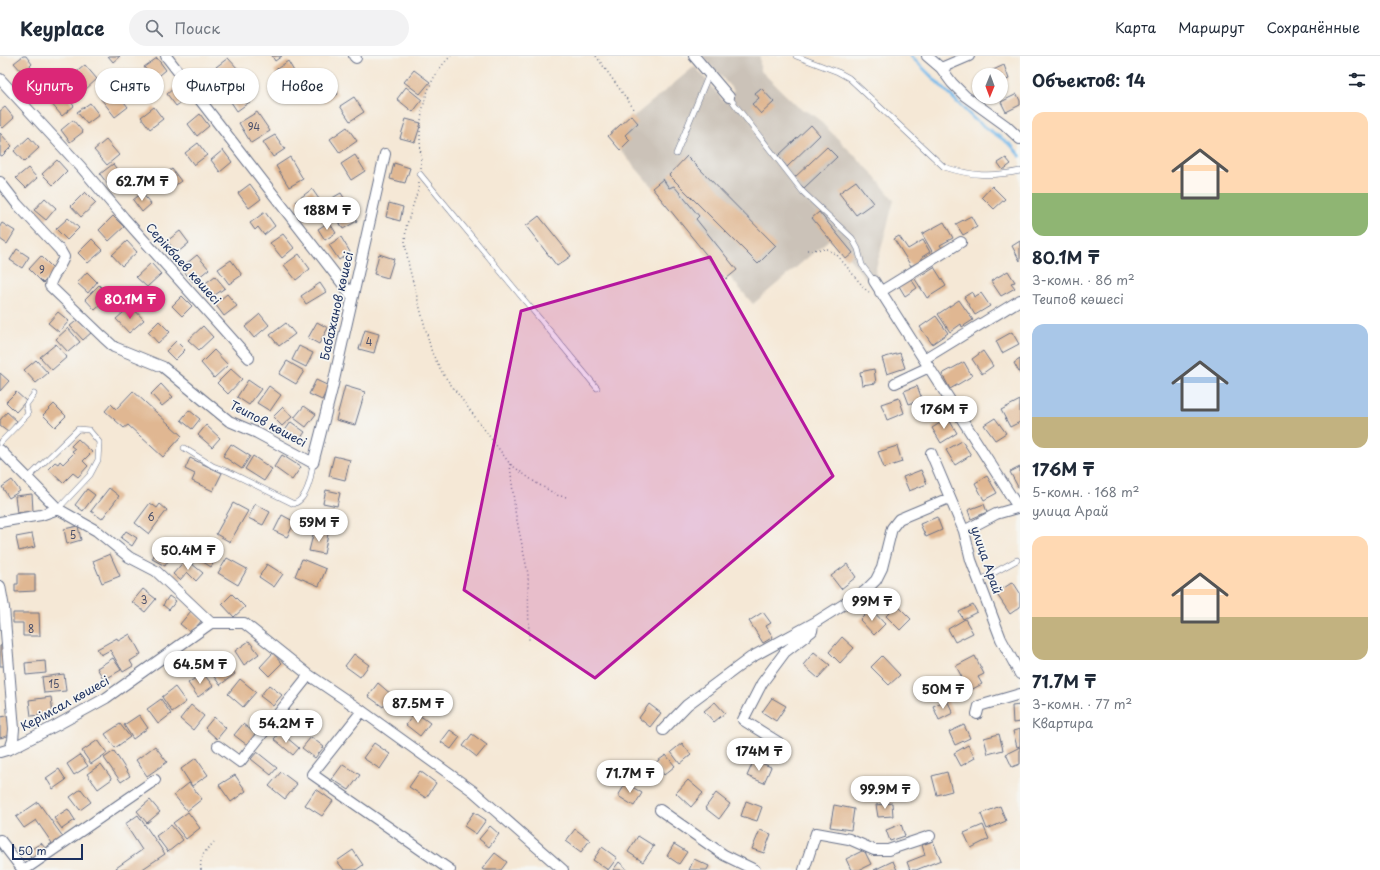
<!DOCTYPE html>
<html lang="ru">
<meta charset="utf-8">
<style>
body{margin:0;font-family:"Playpen Sans",sans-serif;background:#f2f2f3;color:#1f2937;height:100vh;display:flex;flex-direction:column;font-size:15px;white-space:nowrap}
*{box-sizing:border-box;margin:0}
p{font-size:13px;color:#747a83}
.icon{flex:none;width:22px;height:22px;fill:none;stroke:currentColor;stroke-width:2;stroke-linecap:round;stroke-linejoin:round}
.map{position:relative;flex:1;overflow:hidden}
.drawer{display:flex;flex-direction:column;background:#fff;width:360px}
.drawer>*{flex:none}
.banner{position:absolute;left:12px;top:12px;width:380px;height:36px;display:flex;gap:8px}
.needle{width:26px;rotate:181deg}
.buttons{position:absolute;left:972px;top:12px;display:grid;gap:8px}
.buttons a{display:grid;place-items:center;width:36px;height:36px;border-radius:50%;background:#fff;box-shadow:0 1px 3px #0004;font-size:20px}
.scale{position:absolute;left:12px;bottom:10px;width:71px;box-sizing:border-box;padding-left:4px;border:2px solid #1b2f5e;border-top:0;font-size:11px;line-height:14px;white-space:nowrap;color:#1b2f5e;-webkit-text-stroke:3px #f6f6f2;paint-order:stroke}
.price{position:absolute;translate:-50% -34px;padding:0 9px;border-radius:14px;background:#fff;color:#222;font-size:13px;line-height:26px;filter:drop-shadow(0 1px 2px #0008)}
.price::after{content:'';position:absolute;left:50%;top:24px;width:12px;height:9px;margin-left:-6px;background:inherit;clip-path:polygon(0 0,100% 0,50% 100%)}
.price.selected{background:#db2777;color:#fff}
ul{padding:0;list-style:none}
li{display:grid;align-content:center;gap:8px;height:212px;padding:0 12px}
li span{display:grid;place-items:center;height:124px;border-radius:12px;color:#555}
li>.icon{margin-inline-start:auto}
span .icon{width:72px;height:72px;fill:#fffc;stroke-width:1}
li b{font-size:17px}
h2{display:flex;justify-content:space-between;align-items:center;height:48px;padding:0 12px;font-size:17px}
.pill{padding:0 14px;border-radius:18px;background:#fff;box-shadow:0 1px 3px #0004;font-size:14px;line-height:36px}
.pill.selected{background:#db2777;color:#fff}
header{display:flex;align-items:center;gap:24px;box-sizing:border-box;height:56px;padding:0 20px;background:#fff;border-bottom:1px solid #e0e1e3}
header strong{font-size:19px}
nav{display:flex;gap:22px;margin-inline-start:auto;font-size:14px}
.search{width:280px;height:36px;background:#f2f2f3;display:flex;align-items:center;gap:10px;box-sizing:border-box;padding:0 14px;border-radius:22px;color:#747a83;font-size:15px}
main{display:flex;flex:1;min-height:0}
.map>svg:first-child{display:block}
.industrial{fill:#cbc2b8}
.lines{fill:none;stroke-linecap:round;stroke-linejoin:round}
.stream{stroke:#74b9eb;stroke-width:3}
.building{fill:#e0b792}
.lane-casing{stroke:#677088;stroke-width:6}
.street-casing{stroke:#677088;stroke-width:12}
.path{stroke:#677088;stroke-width:1.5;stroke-dasharray:1 3;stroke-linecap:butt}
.lane{stroke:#fff;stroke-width:5}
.street{stroke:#fff;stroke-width:10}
.marked{fill:#b5179e;fill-opacity:0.2;stroke:#b5179e;stroke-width:3;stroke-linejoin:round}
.labels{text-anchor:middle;stroke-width:3.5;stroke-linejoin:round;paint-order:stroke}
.number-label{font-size:10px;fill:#4c516b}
.street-label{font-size:12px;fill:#1b2f5e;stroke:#f6f6f2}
</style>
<header>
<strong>Keyplace</strong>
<div class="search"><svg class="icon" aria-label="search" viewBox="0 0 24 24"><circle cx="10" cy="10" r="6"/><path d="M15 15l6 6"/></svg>Поиск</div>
<nav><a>Карта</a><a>Маршрут</a><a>Сохранённые</a></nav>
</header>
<main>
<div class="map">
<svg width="1020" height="814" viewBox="0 0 1020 814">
<rect width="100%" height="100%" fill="#f6f6f2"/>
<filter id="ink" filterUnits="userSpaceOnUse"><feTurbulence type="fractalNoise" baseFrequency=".025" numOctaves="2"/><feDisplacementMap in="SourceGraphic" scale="8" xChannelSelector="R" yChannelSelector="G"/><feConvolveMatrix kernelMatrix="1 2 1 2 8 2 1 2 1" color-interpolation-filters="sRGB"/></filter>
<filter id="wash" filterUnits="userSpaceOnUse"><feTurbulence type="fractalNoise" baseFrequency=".012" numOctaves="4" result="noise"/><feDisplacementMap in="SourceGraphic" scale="16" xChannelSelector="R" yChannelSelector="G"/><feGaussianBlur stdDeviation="0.9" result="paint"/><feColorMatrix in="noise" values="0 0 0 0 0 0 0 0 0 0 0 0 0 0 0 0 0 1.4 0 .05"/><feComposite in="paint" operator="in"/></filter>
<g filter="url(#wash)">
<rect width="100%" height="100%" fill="#f5e8d6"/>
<path class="industrial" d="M703 0H760V14L798 51 815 60 872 117 894 144 875 216 878 221 870 228 832 181 753 248 609 81 695 10 724 46 734 35Z"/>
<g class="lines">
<path class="stream" d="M911 0 975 64 1011 89 1020 100"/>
</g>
<g id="blocks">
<path class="building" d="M23 0H26L32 8 23 17 14 7Z
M108 0H120L113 6Z
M272 0H282L275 5Z
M157 2 166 14 154 24 144 11Z
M228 2 239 14 227 24 216 11Z
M288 5 295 17 282 26 274 15Z
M85 9 97 23 85 34 73 19Z
M1004 9 1009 23 1001 26V19H992L991 15Z
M43 14 55 29 43 39 31 25Z
M414 14 430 26 420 38 404 26Z
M220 18 231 32 220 40 209 27Z
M330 26 338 38 324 47 316 35Z
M179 28 189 41 176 50 167 38Z
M406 31 422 44 413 56 397 43Z
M761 32 774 46 761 58 752 48 759 42 755 37Z
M114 33 128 51 115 61 101 43Z
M243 34 251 45 237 55 229 43Z
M62 35 74 50 62 60 50 46Z
M1017 38 1020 45V49L1006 56 1001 46Z
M354 41 364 56 350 65 340 50Z
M90 47 99 59 87 68 77 56Z
M5 51 14 62 3 72 0 69V55Z
M154 51 163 63 150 73 141 61Z
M257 56 270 75 251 87 239 67Z
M200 58 209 70 197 80 188 68Z
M631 59 638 67 625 79 630 84 620 94 608 80Z
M406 63 421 67 415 86 400 82Z
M73 64 83 76 70 86 61 74Z
M811 69 820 79 787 111 778 100Z
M347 71 357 85 340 97 330 83Z
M0 77 12 90 2 100 0 99Z
M275 79 285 93 273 101 263 86Z
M29 81 39 92 24 106 14 95Z
M106 84 119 99 107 109 94 94Z
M198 87 207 99 194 109 185 97Z
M827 91 837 101 804 132 794 122Z
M223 94 232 106 220 116 211 104Z
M355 99 365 115 351 124 341 108Z
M687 100 776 190 758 208 669 119Z
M290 101 303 123 289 131 276 110Z
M1006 102 1011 108 1003 114 998 107Z
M57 104 67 115 53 129 42 118Z
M394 107 410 112 405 127 390 123Z
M113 108 122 120 109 130 100 118Z
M28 112 37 122 26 132 16 122Z
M172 113 181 125 169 134 159 122Z
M663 123 669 132 674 130 699 160 696 163 737 214 726 223 652 132Z
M856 125 873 147 856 159 839 137Z
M250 128 261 143 249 152 238 137Z
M992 130 1005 143 994 153 982 141Z
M312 133 319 143 303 155 296 145Z
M85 136 96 147 81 161 71 150Z
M142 137 151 148 142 156 133 144Z
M341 137 348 148 334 156 327 145Z
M45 142 56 152 46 164 34 154Z
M389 147 403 151 400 165 386 161Z
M351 154 357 165 343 173 337 162Z
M265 156 275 170 264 179 258 171 255 174 250 167Z
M819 156 853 197 846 203 812 162Z
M113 160 124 171 109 185 99 174Z
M539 160 571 200 557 210 526 170Z
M971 160 977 171 963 179 956 168Z
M68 162 79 172 67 184 56 173Z
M329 166 336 177 325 184 318 173Z
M944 166 953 182 940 189 942 192 933 197 922 178Z
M2 167 15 175 7 188 0 183V170Z
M180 175 189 187 177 197 167 185Z
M283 178 294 192 282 202 270 187Z
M899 180 908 193 923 184 930 196 922 201V204L911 210 894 183Z
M341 181 350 196 339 204 329 189Z
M92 183 103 194 88 207 78 197Z
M127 185 137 196 122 210 112 199Z
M1020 185V205L1012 190Z
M17 193 29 201 22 212 10 204Z
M299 198 310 213 296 224 284 209Z
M379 198 394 203 388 222 374 218Z
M197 199 209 213 193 226 181 212Z
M41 200 56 215 43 227 29 213Z
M231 204 242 219 229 228 218 213Z
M151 207 161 218 147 231 136 221Z
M934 211 946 230 927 242 915 223Z
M1008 215 1015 226 1011 227 1015 232 1001 240 991 225Z
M87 216 97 226 88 237 77 227Z
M215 220 225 232 212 241 203 229Z
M911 223 917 232 905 240 899 230Z
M320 227 326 236 306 248 301 240Z
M99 229 110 240 95 254 85 243Z
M972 236 974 241 981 237 990 250 975 259 964 241Z
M227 238 237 250 224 260 215 248Z
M182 240 192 250 182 260 172 250Z
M959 244 973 264 962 271 961 268 950 276 938 258Z
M131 250 144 264 129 277 116 263Z
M58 256 69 265 59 276 48 267Z
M260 258 269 269 254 282 245 271Z
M936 260 948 277 932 288 920 271Z
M80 262 92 276 83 284 70 270Z
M159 265 170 276 158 287 148 276Z
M317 266 328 272 319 288 308 282Z
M286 267 295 278 279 290 270 279Z
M203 270 213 281 199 294 188 284Z
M68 272 80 286 68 296 56 283Z
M365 274 379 278 374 297 359 293Z
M1012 276 1019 288 1002 297 996 285Z
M176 285 185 294 175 304 166 295Z
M56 288 67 301 52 314 40 301Z
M299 290 313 297 306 311 292 304Z
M214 294 228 309 214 322 201 307Z
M983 295 993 310 982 318 972 303Z
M900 297 905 312 887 318 882 302Z
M1020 303V318L1014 307Z
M36 304 48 317 36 327 24 314Z
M287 305 304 315 296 328 279 318Z
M964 306 972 320 950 333 942 318Z
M231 313 242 323 228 338 217 327Z
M874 313 876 327 862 329 860 316Z
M0 317 9 325 0 335Z
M248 324 261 333 249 349 237 341Z
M316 324 329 330 322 344 309 338Z
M161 328 173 341 162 350 151 338Z
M269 330 281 339 270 355 257 347Z
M345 330 365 336 355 369 336 364Z
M917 330 922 343 909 348 904 335Z
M133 335 182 380 163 401 128 369 124 372 105 355 111 348 116 353Z
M16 336 26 345 16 356 6 346Z
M899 342 904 357 887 364 881 348Z
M1020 344V366L1010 371 1001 354Z
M54 348 66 360 55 371 43 359Z
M304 350 316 358 306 371 294 362Z
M283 351 292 361 282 370 273 361Z
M189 354 200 363 192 373 181 364Z
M7 356 17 365 8 376 0 370V364Z
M948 362 957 377 941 387 932 372Z
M995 362 1006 377 995 384 984 369Z
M291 366 305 376 298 386 284 376Z
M206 369 220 382 212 391 198 379Z
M78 383 92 396 83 405 88 410 78 421 73 417 63 427 48 413 55 406 58 408 60 405 63 408 74 397 72 395 75 393 71 390Z
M962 385 971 399 955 409 946 394Z
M231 388 250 400 242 413 223 400Z
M897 390 902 406 884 412 878 396Z
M282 399 301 411 292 424 274 411Z
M253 400 272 413 264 425 245 413Z
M334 400 350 404 345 424 329 420Z
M190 402 222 417 213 435 192 425 195 418 185 413Z
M1020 411V430L1018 431 1010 416Z
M921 414 927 428 909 435 903 421Z
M987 420 997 437 984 444 975 427Z
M12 424 20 435 9 442 2 431Z
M109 432 119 440 102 463 91 455Z
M87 433 95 439 83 455 75 449Z
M326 434 340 437 337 450 323 447Z
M32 438 33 455 17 457 15 440Z
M150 447 157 452 160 448 167 454 149 478 135 467Z
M233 447 248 455 230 486 216 478Z
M255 448 270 456 263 469 248 462Z
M984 448 987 456 971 463 968 454Z
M282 459 295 466 287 481 274 475Z
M937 461 942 474 926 481 920 468Z
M78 470 81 484 67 488 64 473Z
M126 475 137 482 132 490 121 482Z
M314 475 328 478 324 498 309 495Z
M32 478 35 491 19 495 16 481Z
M208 483 222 493 211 511 197 502 199 498 198 496 200 493 202 492Z
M161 487 174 494 165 510 152 503Z
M110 498 120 520 102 527 93 505Z
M227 502 247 513 238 529 218 517Z
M186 503 203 517 196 525 187 516 180 524 173 518Z
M302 503 326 513 319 530 295 520Z
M267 508 283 518 274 531 259 521Z
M847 508 856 521 841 533 831 520Z
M18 518H35V535L15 536V528H18Z
M1013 526 1020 537V551L1010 558 996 537Z
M143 533 156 543 145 556 132 546Z
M232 538 245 551 234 561 222 548Z
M169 540 176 545 169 554 163 549Z
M897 549 911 563 900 574 886 560Z
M973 549 977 556 963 563 959 556Z
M871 553 885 568 874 579 860 564Z
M191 555 202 564 191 577 180 568Z
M763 556 771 567 766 570 773 581 763 587 749 565Z
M13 557H39L40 580H23V567H13Z
M965 563 973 577 955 586 948 573Z
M130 578 141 598 130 605 133 610 123 616 110 594 101 599 97 593 117 582 118 585Z
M842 581 854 592 840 607 829 596Z
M249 585 259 598 244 609 235 595Z
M4 589 5 610H0V590Z
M814 596 830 609 818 622 803 609Z
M273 597 282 607 269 620 260 611Z
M354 598 369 609 360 621 345 610Z
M882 600 900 619 889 629 871 611Z
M975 600 984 618 978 621 982 628 969 635 956 610Z
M113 602 121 614 104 624 97 612Z
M225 604 235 618 220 629 210 615Z
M45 605 46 617 26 619 25 607Z
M203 617 213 630 198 641 188 627Z
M64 618 66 635 44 637 42 621Z
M240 623 256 636 243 651 228 638Z
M378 627 392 639 383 651 368 640Z
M269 629 282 639 273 650 260 640Z
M175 631 186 646 172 656 162 641Z
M51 641 53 658 31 660 29 644Z
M772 642 786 650 776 665 762 656Z
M161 643 171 658 158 668 147 653Z
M947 644 953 657 939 664 933 650Z
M715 646 725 657 714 666 704 655Z
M649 648 661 657 650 671 639 662Z
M191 649 204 660 193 674 180 663Z
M1020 649V666L1013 667 1012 650Z
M297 653 317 669 311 677 291 660Z
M415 656 430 667 420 680 406 669Z
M139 659 148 672 133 683 124 669Z
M7 660 11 679 0 682V661Z
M214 661 226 672 217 683 205 672Z
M120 668 130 681 115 692 105 678Z
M243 668 256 678 247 689 234 679Z
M964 669 970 682 955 689 949 676Z
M1020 673V690L1017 691 1013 675Z
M450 674 460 681 451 693 441 686Z
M280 676 299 692 293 699 274 683Z
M472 678 487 689 477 701 463 690Z
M999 678 1003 694 988 698 984 682Z
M311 681 324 691 315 702 302 692Z
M98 684 107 697 91 708 82 695Z
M374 687 390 698 380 713 363 702Z
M682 687 691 699 680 708 671 696Z
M968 689 975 702 961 710 954 697Z
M155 690 167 706 147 720 136 704Z
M1020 691V708L1012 711 1006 698Z
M114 695 130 720 121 726 104 702Z
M257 696 277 712 271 719 251 703Z
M80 699 88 710 74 719 67 708Z
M666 699 675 710 664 719 655 707Z
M196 702 208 719 192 730 181 713Z
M754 704 771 711 764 727 747 720Z
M101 708 112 723 98 733 87 718Z
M343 708 360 719 349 734 332 723Z
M59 713 66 724 53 733 46 722Z
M420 715 436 727 426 742 409 731Z
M281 716 297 728 285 743 269 730Z
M947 716 952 735 937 739 932 720Z
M235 719 246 735 231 746 219 729Z
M688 724 703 737 691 751 676 737Z
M189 727 202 743 187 755 174 739Z
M626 727 642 737 634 750 618 740Z
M81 733 91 746 80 754 70 741Z
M316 733 333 745 322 760 305 749Z
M716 737 730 748 719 763 705 752Z
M150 744 160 756 147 767 137 755Z
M746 745 762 751 757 765 741 760Z
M38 746 66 785 34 807 27 796 41 787 45 792 52 787 36 764 24 772 16 761Z
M892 747 893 760 878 761 876 749Z
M834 749 854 753 851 774 830 771Z
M1000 750 1006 765 987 773 981 758Z
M68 753 75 764 62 773 54 762Z
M188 756 200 772 186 783 173 767Z
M474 756 486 764 476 778 464 770Z
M138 759 165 798 141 814H117L116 812 142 794 125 768Z
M901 768 905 780 890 785 886 774Z
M171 769 183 784 168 796 156 780Z
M983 769 989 783 971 792 964 777Z
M490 770 499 778 489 791 479 783Z
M575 773 590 784 581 796 566 785Z
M760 774 771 778 764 797 752 793Z
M638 780 654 790 643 806 628 796Z
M933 785 941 804 916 814H910L907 806 925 799 922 789Z
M674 788 687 796 679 808 667 800Z
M602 791 617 802 608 814 593 804Z
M353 794 363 809 356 814H344L337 805Z
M864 794 871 808 859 814H851L846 803Z
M495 797 507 806 501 814H484L482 813Z
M694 803 709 810 707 814H689Z
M893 805 897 814H874Z
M619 806 628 814H613Z"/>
</g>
</g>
<g filter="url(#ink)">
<use href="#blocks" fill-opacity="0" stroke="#677088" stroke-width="1"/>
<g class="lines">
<defs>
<path id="lane" d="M796 0 838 16 849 22 944 111C972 120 991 121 1020 115
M729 41 803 136 852 182 858 193 862 209 874 225
M676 98 709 18
M420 118 597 332
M0 387 28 358 26 349 34 338
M184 392 213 410 229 416 294 448C308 442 311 421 313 407
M28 422 78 373 89 374 99 386 98 404 90 419 58 453
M979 525 1017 504"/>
<path id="street" d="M166 0 352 240
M354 0 356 2
M694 0 729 41
M927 0 941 12 952 27 965 40 1005 69 1020 83
M941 12 969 0
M0 23 81 111 124 162 249 302
M0 126 17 148 60 194 64 201C61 210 50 223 50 230L103 281 114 291 163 311 229 365 257 377 313 407 332 333 385 98
M874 225 1018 451
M880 236 961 186
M924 303 1020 244
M895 327 929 311
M0 394 58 453 97 475 129 501 156 515 211 567
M931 397 964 475 971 504 1001 583 1020 618
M0 466 41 459 58 453
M964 475 996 458 1020 451
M0 530 4 552 14 673 13 684 10 693
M362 655 312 718 450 814
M977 658 979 650 1020 638
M663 674 687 649 750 602 814 567 865 535 876 524 882 512 892 472 899 463 949 442
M778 686 743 664 762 627 785 596 812 575 813 569
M218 690 240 706 309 619
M0 696 10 693 57 669 106 642 211 567H244L309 619 362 655 473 735 563 814
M660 754 724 799 755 814
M0 784 23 814
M24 814 155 724
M804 814 816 777 849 783 874 794H888L930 780"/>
</defs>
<use href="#lane" class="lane-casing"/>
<use href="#street" class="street-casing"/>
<path class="path" d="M596 0 634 53
M421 112C421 100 420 89 420 78 421 49 429 20 451 0
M419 127 418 134 406 171 405 186 409 211 432 297 443 318 510 408 536 427 559 440 568 441
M807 194 827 193 837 199 866 234 869 236
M510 408 515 455 528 518 529 586
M201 814C199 799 205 796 214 786"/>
<use href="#lane" class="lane"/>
<use href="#street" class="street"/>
</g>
</g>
<path class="marked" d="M710 201 833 420 595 622 464 534 521 255Z"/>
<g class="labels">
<g class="number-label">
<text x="254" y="75">94</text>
<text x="42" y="218">9</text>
<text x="369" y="290">4</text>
<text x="151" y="465">6</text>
<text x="73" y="483">5</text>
<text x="144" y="548">3</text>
<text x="31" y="577">8</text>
<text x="54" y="632">15</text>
</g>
<g class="street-label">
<text transform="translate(183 208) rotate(48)" y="4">Серікбаев көшесі</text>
<text transform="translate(337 250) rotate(-77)" y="4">Бабажанов көшесі</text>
<text transform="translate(268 368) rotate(28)" y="4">Теипов көшесі</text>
<text transform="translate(986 504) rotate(71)" y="4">улица Арай</text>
<text transform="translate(65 648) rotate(-29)" y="4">Керімсал көшесі</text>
</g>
</g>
</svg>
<div class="buttons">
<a><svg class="needle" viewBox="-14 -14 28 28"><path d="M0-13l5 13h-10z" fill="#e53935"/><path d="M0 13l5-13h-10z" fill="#747a83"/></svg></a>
</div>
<div class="scale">50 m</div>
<b class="price" style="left:142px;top:146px">62.7M ₸</b>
<b class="price" style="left:327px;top:175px">188M ₸</b>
<b class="price selected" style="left:130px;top:264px">80.1M ₸</b>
<b class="price" style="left:944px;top:374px">176M ₸</b>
<b class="price" style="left:319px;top:487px">59M ₸</b>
<b class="price" style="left:188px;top:515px">50.4M ₸</b>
<b class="price" style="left:872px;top:566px">99M ₸</b>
<b class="price" style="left:200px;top:629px">64.5M ₸</b>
<b class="price" style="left:943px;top:654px">50M ₸</b>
<b class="price" style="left:418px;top:668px">87.5M ₸</b>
<b class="price" style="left:286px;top:688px">54.2M ₸</b>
<b class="price" style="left:759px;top:716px">174M ₸</b>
<b class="price" style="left:630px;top:738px">71.7M ₸</b>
<b class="price" style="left:885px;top:754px">99.9M ₸</b>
<div class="banner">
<a class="pill selected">Купить</a>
<a class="pill">Снять</a>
<a class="pill">Фильтры</a>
<a class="pill">Новое</a>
</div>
</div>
<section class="drawer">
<h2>Объектов: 14<svg class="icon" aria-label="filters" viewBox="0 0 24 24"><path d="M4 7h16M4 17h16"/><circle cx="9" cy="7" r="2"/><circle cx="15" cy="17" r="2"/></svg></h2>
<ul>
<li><span style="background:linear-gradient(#ffd9b3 65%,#8fb573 0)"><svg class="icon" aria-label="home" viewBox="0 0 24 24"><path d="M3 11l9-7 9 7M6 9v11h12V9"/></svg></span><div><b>80.1M ₸</b><p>3-комн. · 86 m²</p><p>Теипов көшесі</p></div></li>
<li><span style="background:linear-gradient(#a9c7e8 75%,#c2b280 0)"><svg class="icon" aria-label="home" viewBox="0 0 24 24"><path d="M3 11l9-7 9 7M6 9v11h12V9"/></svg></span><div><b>176M ₸</b><p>5-комн. · 168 m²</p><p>улица Арай</p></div></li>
<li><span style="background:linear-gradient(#ffd9b3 65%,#c2b280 0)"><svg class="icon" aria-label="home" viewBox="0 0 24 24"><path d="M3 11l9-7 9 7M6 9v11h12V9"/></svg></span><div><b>71.7M ₸</b><p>3-комн. · 77 m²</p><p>Квартира</p></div></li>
</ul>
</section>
</main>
